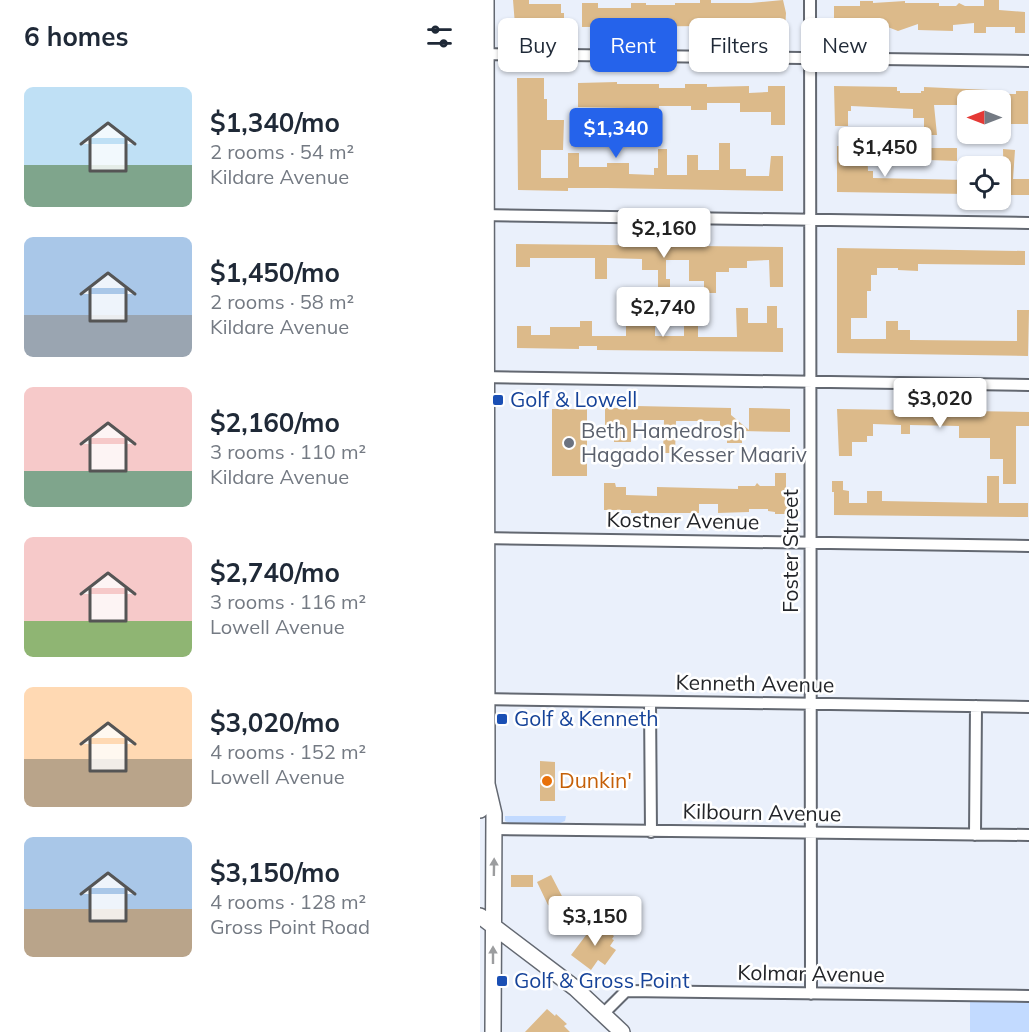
<!DOCTYPE html>
<meta charset="utf-8">
<style>
body{margin:0;font-family:Mulish,sans-serif;background:#f2f2f3;color:#1f2937;height:100vh;display:flex;flex-direction:column;font-size:22px;white-space:nowrap}
*{box-sizing:border-box;margin:0}
p{font-size:20px;color:#747a83}
.icon{flex:none;width:33px;height:33px;fill:none;stroke:currentColor;stroke-width:2;stroke-linecap:round;stroke-linejoin:round}
.map{position:relative;flex:1;overflow:hidden}
.drawer{display:flex;flex-direction:column;background:#fff;width:480px}
.drawer>*{flex:none}
.top-card{position:absolute;left:18px;top:18px;width:441px;height:54px;display:flex;gap:12px}
.needle{width:39px;rotate:270deg}
.buttons{position:absolute;left:477px;top:90px;display:grid;gap:12px}
.buttons a{display:grid;place-items:center;width:54px;height:54px;border-radius:9px;background:#fff;box-shadow:0 2px 4px #0004;font-size:30px}
.price{position:absolute;translate:-50% -51px;padding:0 14px;border-radius:6px;background:#fff;color:#222;font-size:20px;line-height:39px;filter:drop-shadow(0 2px 3px #0008)}
.price::after{content:'';position:absolute;left:50%;top:36px;width:18px;height:14px;margin-left:-9px;background:inherit;clip-path:polygon(0 0,100% 0,50% 100%)}
.price.on{background:#2563eb;color:#fff}
ul{padding:0;list-style:none}
li{display:flex;align-items:center;gap:18px;height:150px;padding:0 24px}
li span{display:grid;place-items:center;flex:none;width:168px;height:120px;border-radius:9px;color:#555}
li>.icon{margin-inline-start:auto}
span .icon{width:72px;height:72px;fill:#fffc;stroke-width:1}
li b{font-size:26px}
h2{display:flex;justify-content:space-between;align-items:center;height:72px;padding:0 24px;font-size:26px}
.chip{padding:0 21px;border-radius:9px;background:#fff;box-shadow:0 2px 4px #0004;font-size:21px;line-height:54px}
.chip.on{background:#2563eb;color:#fff}
main{display:flex;flex:1;min-height:0}
.map>svg:first-child{display:block}
.green{fill:#c2daff}
.building{fill:#dcba8a}
.lines{fill:none;stroke-linecap:round;stroke-linejoin:round}
.minor-casing{stroke:#636871;stroke-width:14}
.secondary-casing{stroke:#636871;stroke-width:18}
.minor{stroke:#fff;stroke-width:10}
.secondary{stroke:#fff;stroke-width:15}
.oneway{fill:#9c9d9f}
.transit-dot{fill:#1a4fb4;stroke:#fff;stroke-width:2}
.worship-dot{fill:#6b7280;stroke:#fff;stroke-width:2}
.food-dot{fill:#e8710a;stroke:#fff;stroke-width:2}
.labels{text-anchor:middle;stroke-width:5;stroke-linejoin:round;paint-order:stroke}
.transit-label{font-size:21px;fill:#164399;stroke:#fff;text-anchor:start}
.worship-label{font-size:21px;fill:#5b616d;stroke:#fff;text-anchor:start}
.street-label{font-size:21px;fill:#232529;stroke:#fff}
.food-label{font-size:21px;fill:#c56008;stroke:#fff;text-anchor:start}
</style>
<main>
<section class="drawer">
<h2>6 homes<svg class="icon" aria-label="filters" viewBox="0 0 24 24"><path d="M4 7h16M4 17h16"/><circle cx="9" cy="7" r="2"/><circle cx="15" cy="17" r="2"/></svg></h2>
<ul>
<li><span style="background:linear-gradient(#bfe0f5 65%,#7fa58c 0)"><svg class="icon" aria-label="home" viewBox="0 0 24 24"><path d="M3 11l9-7 9 7M6 9v11h12V9"/></svg></span><div><b>$1,340/mo</b><p>2 rooms · 54 m²</p><p>Kildare Avenue</p></div></li>
<li><span style="background:linear-gradient(#a9c7e8 65%,#9aa5b1 0)"><svg class="icon" aria-label="home" viewBox="0 0 24 24"><path d="M3 11l9-7 9 7M6 9v11h12V9"/></svg></span><div><b>$1,450/mo</b><p>2 rooms · 58 m²</p><p>Kildare Avenue</p></div></li>
<li><span style="background:linear-gradient(#f6c9c9 70%,#7fa58c 0)"><svg class="icon" aria-label="home" viewBox="0 0 24 24"><path d="M3 11l9-7 9 7M6 9v11h12V9"/></svg></span><div><b>$2,160/mo</b><p>3 rooms · 110 m²</p><p>Kildare Avenue</p></div></li>
<li><span style="background:linear-gradient(#f6c9c9 70%,#8fb573 0)"><svg class="icon" aria-label="home" viewBox="0 0 24 24"><path d="M3 11l9-7 9 7M6 9v11h12V9"/></svg></span><div><b>$2,740/mo</b><p>3 rooms · 116 m²</p><p>Lowell Avenue</p></div></li>
<li><span style="background:linear-gradient(#ffd9b3 60%,#b9a48a 0)"><svg class="icon" aria-label="home" viewBox="0 0 24 24"><path d="M3 11l9-7 9 7M6 9v11h12V9"/></svg></span><div><b>$3,020/mo</b><p>4 rooms · 152 m²</p><p>Lowell Avenue</p></div></li>
<li><span style="background:linear-gradient(#a9c7e8 60%,#b9a48a 0)"><svg class="icon" aria-label="home" viewBox="0 0 24 24"><path d="M3 11l9-7 9 7M6 9v11h12V9"/></svg></span><div><b>$3,150/mo</b><p>4 rooms · 128 m²</p><p>Gross Point Road</p></div></li>
</ul>
</section>
<div class="map">
<svg width="549" height="1032" viewBox="0 0 549 1032">
<rect width="100%" height="100%" fill="#eaf0fb"/>
<path class="green" d="M25 816H86L85 821 80 823H29L25 821Z
M490 999 549 1000V1032H490Z"/>
<path class="building" d="M33 0H49V4H81V13H84V26L35 25Z
M220 0H231V3H271L303 0 306 13 305 29 240 27V29H231L227 26 102 27V3H118V8H151V3H166V5H195V3H220Z
M504 0H519V10L545 12V33H535V27H506V33H494V23L473 25V31L438 30V24L418 31 390 20V29H371V34H354V6H380V1H393V3L425 1V3H459V6H476L479 3 485 6H504Z
M37 78H64V99H67V120H84L83 150H61V178H88V153H99V167H127V163H149V174L174 175V168H178V149H187V175H207V155H218V170H239V143H250V169H266V176H289L291 156H303V191L127 188H88V191L38 190Z
M137 82V84H179V88H205V84H227V87L269 86V93L288 92V86H305V125H291V112H260V103H227V110H211V106H179V109H165V117H147V108L98 107V83Z
M354 86 417 87V91H420V93H441V91H444V87L509 90H514V100H485V105H454L457 135H444V118H433V109L371 106V111H368V126H355Z
M536 91H548V124H520V94H536Z
M357 146 387 148 388 171H393V178L488 180V194L357 192Z
M449 148H477V161L449 160Z
M523 149 535 150 533 179H549V195H524Z
M36 244 303 247V287H290L289 260 267 261V268H249V272H236V293H224V281H209V260H186V279H190V291H178V270H162V259L127 258V279H115V258H50V267H36Z
M357 248 545 251V265L438 264V271L418 270V268H397V275H391V291H387V318H371V339H406V321H418V330H430V340L537 341V310H549L548 356 357 353Z
M287 306H297V328H303V352L117 350V346H99V349L37 348V326H51V335H70V327H100V321H112V336H146V323H159V326H175V336H204V325H218V337H257L256 308H268V323H287Z
M156 406 251 408V415L269 430V408L310 409V432L262 431V443H247V440L240 434V421H196L195 453H183L184 420H151V442H134V428H125V408H156Z
M72 409H107V476H72Z
M357 409 549 412V426H536V484H523V459H510V438H479V426L430 425V434H421V425L393 424V436H387V442H372V456H359Z
M295 473H306V488H309L308 514H295V512L288 511V509H269V512L238 513V504H219V513H151V510H124V483H135L136 487H146V495L177 496V487L258 489V486H275L277 483 280 486H295Z
M507 476H519V503H548V517L354 515V492H352V481H363V490L369 491V503H387V491H402V501L507 503Z
M60 761 75 762V801H60Z
M31 875H53V887H31Z
M71 875 84 900 71 906 68 905 57 882Z
M116 922 134 936 132 939 134 940 130 946 136 950 125 965 118 960 111 970 91 955Z
M67 1009 75 1016 76 1014 87 1024 84 1026 90 1032H45Z"/>
<g class="lines">
<defs>
<path id="minor" d="M330 0 331 994
M0 54 549 61
M0 215 549 223
M0 377 549 385
M0 538 549 546
M0 699 549 707
M170 702 171 832
M14 829 549 835
M495 835 496 706
M123 1014 146 991 549 996"/>
<path id="secondary" d="M6 0 7 784 14 814 13 1032
M0 810 6 787
M0 916 95 988 142 1032"/>
</defs>
<use href="#minor" class="minor-casing"/>
<use href="#secondary" class="secondary-casing"/>
<use href="#minor" class="minor"/>
<use href="#secondary" class="secondary"/>
</g>
<defs><path id="oneway-solid" d="M-6-.8H1V-3.2L6.5 0L1 3.2V.8H-6Z" transform="scale(1.5)"/></defs>
<g class="oneway">
<use href="#oneway-solid" transform="translate(14 867) rotate(-89)"/>
<use href="#oneway-solid" transform="translate(13 955) rotate(-90)"/>
</g>
<g class="transit-dot">
<rect x="12" y="394" width="12" height="12" rx="3"/>
<rect x="16" y="713" width="12" height="12" rx="3"/>
<rect x="16" y="975" width="12" height="12" rx="3"/>
</g>
<circle class="worship-dot" cx="89" cy="443" r="6"/>
<circle class="food-dot" cx="67" cy="781" r="6"/>
<g class="labels">
<g class="transit-label">
<text x="30" y="407">Golf &amp; Lowell</text>
<text x="34" y="726">Golf &amp; Kenneth</text>
<text x="34" y="988">Golf &amp; Gross Point</text>
</g>
<g class="worship-label">
<text x="101" y="438">Beth Hamedrosh<tspan x="101" dy="24">Hagadol Kesser Maariv</tspan></text>
</g>
<g class="street-label">
<text transform="translate(203 521) rotate(1)" y="7">Kostner Avenue</text>
<text transform="translate(311 551) rotate(-90)" y="7">Foster Street</text>
<text transform="translate(275 684) rotate(1)" y="7">Kenneth Avenue</text>
<text transform="translate(282 813) rotate(1)" y="7">Kilbourn Avenue</text>
<text transform="translate(331 974) rotate(1)" y="7">Kolmar Avenue</text>
</g>
<g class="food-label">
<text x="79" y="788">Dunkin'</text>
</g>
</g>
</svg>
<div class="buttons">
<a><svg class="needle" viewBox="-14 -14 28 28"><path d="M0-13l5 13h-10z" fill="#e53935"/><path d="M0 13l5-13h-10z" fill="#747a83"/></svg></a>
<a><svg class="icon" aria-label="locate" viewBox="0 0 24 24"><circle cx="12" cy="12" r="6"/><path d="M12 2v4M12 18v4M2 12h4M18 12h4"/></svg></a>
</div>
<b class="price on" style="left:136px;top:159px">$1,340</b>
<b class="price" style="left:405px;top:178px">$1,450</b>
<b class="price" style="left:184px;top:259px">$2,160</b>
<b class="price" style="left:183px;top:338px">$2,740</b>
<b class="price" style="left:460px;top:429px">$3,020</b>
<b class="price" style="left:115px;top:947px">$3,150</b>
<div class="top-card">
<a class="chip">Buy</a>
<a class="chip on">Rent</a>
<a class="chip">Filters</a>
<a class="chip">New</a>
</div>
</div>
</main>
